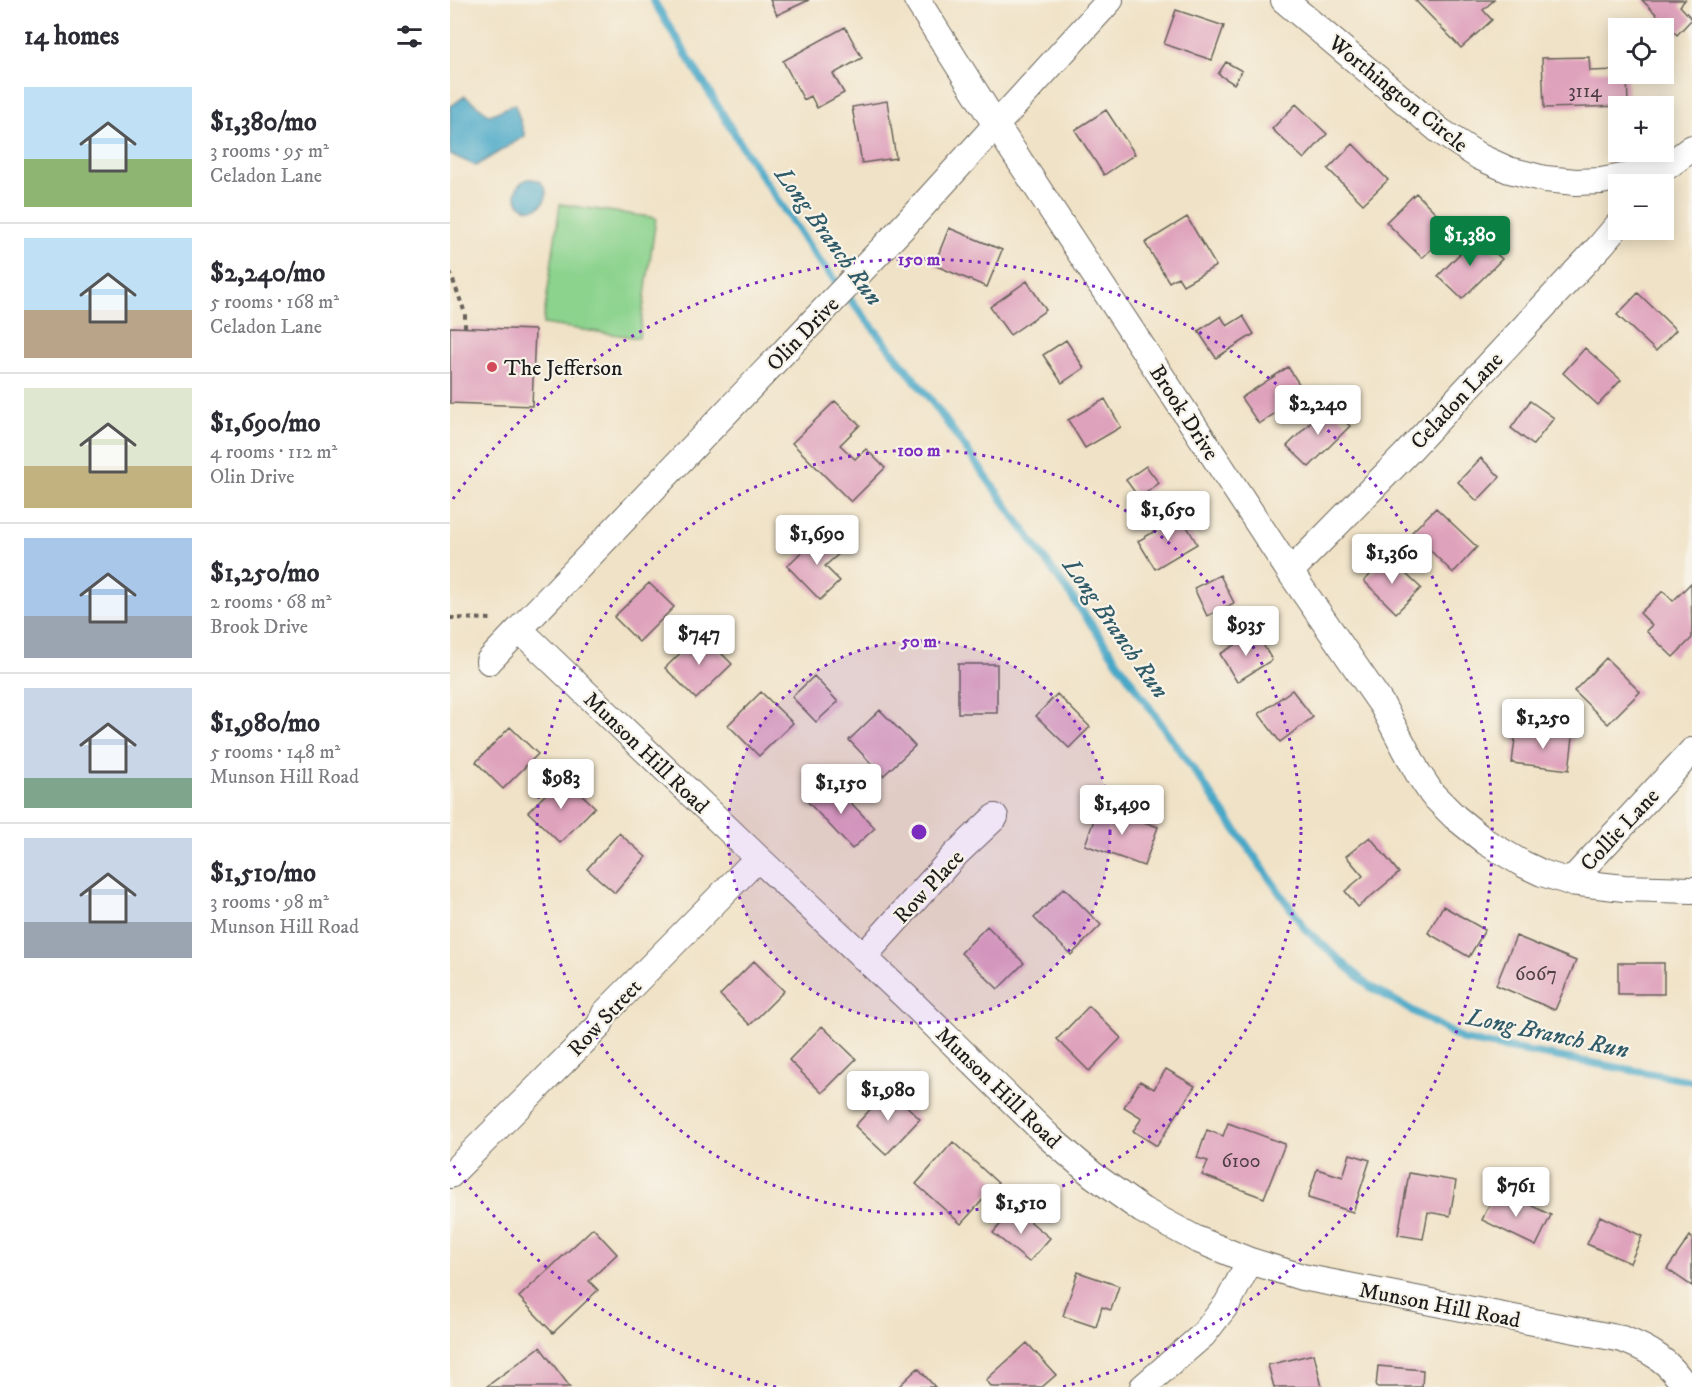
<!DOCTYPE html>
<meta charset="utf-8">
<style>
body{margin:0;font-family:"IM FELL DW Pica",serif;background:#f2f2f3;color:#2b2b33;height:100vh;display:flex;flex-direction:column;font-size:22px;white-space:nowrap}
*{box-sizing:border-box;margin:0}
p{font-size:20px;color:#7c7c81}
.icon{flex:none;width:33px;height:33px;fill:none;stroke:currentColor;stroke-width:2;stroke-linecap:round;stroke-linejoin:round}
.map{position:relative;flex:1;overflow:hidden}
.sheet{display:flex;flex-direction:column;background:#fff;width:450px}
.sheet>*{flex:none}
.fabs{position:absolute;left:1158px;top:18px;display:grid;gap:12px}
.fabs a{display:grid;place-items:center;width:66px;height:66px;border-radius:0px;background:#fff;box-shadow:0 3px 15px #0003;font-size:30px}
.price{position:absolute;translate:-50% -51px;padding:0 14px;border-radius:6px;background:#fff;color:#222;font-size:20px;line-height:39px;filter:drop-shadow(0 2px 3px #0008)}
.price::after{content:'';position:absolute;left:50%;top:36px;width:18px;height:14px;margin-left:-9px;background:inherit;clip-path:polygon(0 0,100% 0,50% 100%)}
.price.active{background:#0b8043;color:#fff}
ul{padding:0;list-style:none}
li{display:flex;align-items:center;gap:18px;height:150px;padding:0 24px}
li+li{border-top:2px solid #e1e1e2}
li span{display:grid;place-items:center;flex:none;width:168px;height:120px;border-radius:0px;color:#555}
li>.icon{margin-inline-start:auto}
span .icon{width:72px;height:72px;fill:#fffc;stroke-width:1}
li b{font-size:26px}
h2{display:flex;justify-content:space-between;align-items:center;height:72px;padding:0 24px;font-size:26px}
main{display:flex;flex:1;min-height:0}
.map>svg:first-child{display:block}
.green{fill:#8cd38e;stroke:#547855;stroke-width:1.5}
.water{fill:#48a8c7;stroke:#326272;stroke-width:1.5}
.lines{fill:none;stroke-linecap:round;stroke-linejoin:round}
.stream{stroke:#48a8c7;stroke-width:8}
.building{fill:#dfa2bc}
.minor-casing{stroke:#666158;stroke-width:28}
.path{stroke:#666158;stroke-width:4;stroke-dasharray:4.5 4.5;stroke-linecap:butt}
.minor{stroke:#fff;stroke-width:26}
.ring{fill:none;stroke:#7b2cbf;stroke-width:3;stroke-dasharray:3 6}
.poi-dot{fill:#d1495b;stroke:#f7f3e8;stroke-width:2}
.labels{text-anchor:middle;stroke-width:4.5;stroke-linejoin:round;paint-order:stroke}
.number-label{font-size:20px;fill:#4d3e44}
.street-label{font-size:22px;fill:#1c1c1c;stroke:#f7f3e8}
.poi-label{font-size:22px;fill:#1c1c1c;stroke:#f7f3e8;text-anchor:start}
.water-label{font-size:24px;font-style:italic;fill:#305b69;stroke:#f7f3e8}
.centre{fill:#7b2cbf;stroke:#f7f3e8;stroke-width:3}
.ring-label{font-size:18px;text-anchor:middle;font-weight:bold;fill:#7b2cbf;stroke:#f7f3e8;stroke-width:4.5;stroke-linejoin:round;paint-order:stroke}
</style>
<main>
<section class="sheet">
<h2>14 homes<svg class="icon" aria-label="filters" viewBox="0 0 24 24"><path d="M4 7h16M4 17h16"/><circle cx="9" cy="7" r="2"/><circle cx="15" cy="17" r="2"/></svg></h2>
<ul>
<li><span style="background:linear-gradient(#bfe0f5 60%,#8fb573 0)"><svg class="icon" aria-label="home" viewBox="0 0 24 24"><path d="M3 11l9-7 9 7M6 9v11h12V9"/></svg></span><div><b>$1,380/mo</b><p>3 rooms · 95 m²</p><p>Celadon Lane</p></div></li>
<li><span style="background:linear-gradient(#bfe0f5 60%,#b9a48a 0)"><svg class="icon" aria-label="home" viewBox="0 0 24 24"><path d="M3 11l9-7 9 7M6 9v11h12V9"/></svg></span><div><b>$2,240/mo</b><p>5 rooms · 168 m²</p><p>Celadon Lane</p></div></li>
<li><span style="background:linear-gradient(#dfe7d0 65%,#c2b280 0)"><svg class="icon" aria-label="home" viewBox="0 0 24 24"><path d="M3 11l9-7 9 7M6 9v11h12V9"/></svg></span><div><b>$1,690/mo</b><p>4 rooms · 112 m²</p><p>Olin Drive</p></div></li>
<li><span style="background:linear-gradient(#a9c7e8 65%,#9aa5b1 0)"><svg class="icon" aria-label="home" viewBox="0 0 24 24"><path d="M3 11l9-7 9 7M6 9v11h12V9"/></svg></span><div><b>$1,250/mo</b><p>2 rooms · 68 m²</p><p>Brook Drive</p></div></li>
<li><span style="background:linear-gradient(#c9d6e8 75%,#7fa58c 0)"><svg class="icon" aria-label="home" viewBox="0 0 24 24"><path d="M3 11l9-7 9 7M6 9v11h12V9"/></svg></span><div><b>$1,980/mo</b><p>5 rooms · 148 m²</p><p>Munson Hill Road</p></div></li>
<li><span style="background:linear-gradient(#c9d6e8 70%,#9aa5b1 0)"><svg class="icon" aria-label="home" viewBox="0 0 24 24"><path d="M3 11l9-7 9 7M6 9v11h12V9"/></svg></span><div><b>$1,510/mo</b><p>3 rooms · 98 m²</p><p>Munson Hill Road</p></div></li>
</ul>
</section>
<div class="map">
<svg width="1242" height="1387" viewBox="0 0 1242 1387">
<rect width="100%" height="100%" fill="#f7f3e8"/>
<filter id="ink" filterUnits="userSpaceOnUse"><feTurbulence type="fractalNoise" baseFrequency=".0167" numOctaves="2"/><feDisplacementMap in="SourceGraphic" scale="12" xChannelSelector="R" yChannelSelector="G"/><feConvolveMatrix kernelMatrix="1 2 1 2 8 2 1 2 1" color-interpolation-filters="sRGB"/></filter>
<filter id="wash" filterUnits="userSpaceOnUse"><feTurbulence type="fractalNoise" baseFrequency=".008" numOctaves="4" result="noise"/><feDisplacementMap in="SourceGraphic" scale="24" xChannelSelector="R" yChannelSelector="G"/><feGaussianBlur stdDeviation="1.35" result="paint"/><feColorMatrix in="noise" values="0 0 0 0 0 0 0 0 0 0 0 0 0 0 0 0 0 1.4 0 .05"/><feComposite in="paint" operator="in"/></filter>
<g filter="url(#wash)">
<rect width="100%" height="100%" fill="#f0e2c6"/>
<path class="green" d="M110 204 206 218 189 338 93 324Z"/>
<path class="water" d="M15 96 40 115 65 104 75 136 26 166 0 154V107Z
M66 194a15 15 0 1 1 30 0a15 15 0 1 1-30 0Z"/>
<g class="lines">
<path class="stream" d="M203 0 295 151 367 258 481 400 629 607 856 930 919 986 1014 1040 1242 1081"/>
</g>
<g id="blocks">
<path class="building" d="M320 0H359L327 15Z
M965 0H1044L1033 10 1042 20 1011 48Z
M1192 0H1235L1230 6 1242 19 1227 35Z
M726 10 774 26 762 60 714 44Z
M395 27 412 58 383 74 394 93 367 108 361 96 354 100 333 61Z
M1139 57 1140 71 1168 70V74H1177L1178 106 1094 108 1092 58Z
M776 62 792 71 784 84 768 74Z
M437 101 446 158 412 163 402 107Z
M846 104 877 134 854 159 822 129Z
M656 110 685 154 654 175 625 130Z
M903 144 938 180 913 204 878 169Z
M966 193 1002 229 972 258 936 222Z
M737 217 766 266 733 285 728 277 719 282 695 243Z
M499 228 552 250 537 287 484 265Z
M1027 236 1052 259 1012 299 988 276Z
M577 281 596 310 560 335 540 307Z
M1188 293 1226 330 1206 351 1167 315Z
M771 316 777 326 793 316 804 334 766 358 748 331Z
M0 327 85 330 82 406 0 403Z
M616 340 634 368 612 383 593 355Z
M1135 348 1171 380 1148 405 1113 373Z
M838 367 855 393 809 424 791 398Z
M655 399 671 427 635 448 618 420Z
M385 401 410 425 390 445 405 459 416 449 435 468 401 502 342 443Z
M1080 401 1104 418 1083 445 1061 428Z
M878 405 900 426 859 467 837 446Z
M1031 458 1050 477 1027 501 1008 482Z
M696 466 709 483 689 498 676 480Z
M986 508 1027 547 1003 573 962 532Z
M731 516 747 544 705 569 688 541Z
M372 532 391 552 375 566 390 581 370 600 337 566Z
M938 557 971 588 946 613 914 581Z
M770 575 784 603 757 616 744 588Z
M199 583 224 607 189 642 164 617Z
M1241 583 1242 638 1223 657 1196 631 1202 625 1190 613 1213 591 1223 601Z
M806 632 822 660 787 682 770 654Z
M251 633 282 664 246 699 215 668Z
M1156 658 1190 692 1158 724 1124 691Z
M508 664H547V713H508Z
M364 676 388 702 366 722 342 697Z
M842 690 863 717 830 742 809 714Z
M311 692 343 723 309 756 278 725Z
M607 694 640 727 619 748 586 716Z
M430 710 465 746 433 776 399 740Z
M60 727 88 754 53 789 26 762Z
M1066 731 1123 737 1119 770 1062 763Z
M113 777 145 807 110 843 78 812Z
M379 780 425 828 402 849 357 801Z
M649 806 708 827 694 866 635 845Z
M169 833 196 857 165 893 137 869Z
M920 837 949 873 908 907 895 891 913 876 896 856Z
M614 888 651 925 621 955 584 918Z
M993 906 1035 930 1019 957 978 933Z
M537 926 574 963 548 989 511 953Z
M1066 936 1126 961 1105 1010 1046 985Z
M304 961 334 991 300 1025 270 995Z
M1168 963H1214V994H1168Z
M639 1006 671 1038 639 1071 607 1039Z
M372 1026 406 1059 372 1093 339 1060Z
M716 1069 745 1086 707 1146 683 1131 692 1118 674 1107 690 1081 704 1089Z
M439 1089 470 1119 436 1155 405 1126Z
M778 1123 835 1144 814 1198 752 1175 758 1161 747 1158 757 1130 773 1136Z
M503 1142 548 1183 511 1224 466 1184Z
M900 1154 920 1160 903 1212 858 1198 867 1169 893 1177Z
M959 1173 1006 1181 1000 1216 978 1212 973 1239 948 1235Z
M1047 1189 1101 1215 1086 1246 1032 1220Z
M564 1208 600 1238 579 1262 543 1233Z
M1150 1216 1192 1236 1180 1263 1137 1244Z
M143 1228 167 1254 139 1281 148 1290 103 1333 69 1297Z
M1240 1236 1242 1238V1286L1217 1269Z
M628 1272 669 1286 661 1310 652 1307 646 1327 613 1316Z
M577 1343 606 1375 592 1387H542L536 1380Z
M90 1347 120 1387H36Z
M864 1354 872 1387H824L818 1365Z
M928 1366 973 1370 972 1387H926Z
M468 1368 485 1387H448Z"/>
</g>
</g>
<g filter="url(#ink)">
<use href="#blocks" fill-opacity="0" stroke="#666158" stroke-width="1.5"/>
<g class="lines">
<defs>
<path id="minor" d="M467 0 546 125 840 572 932 705 968 773 982 794 1005 817 1036 842 1073 864 1092 873 1120 882 1174 888 1242 890
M834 0 990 131 1030 157 1059 170 1095 179 1126 182 1151 181 1199 172 1219 165 1242 148
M840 572 954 456 1151 245 1168 225
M70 630 308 858 455 996 601 1139 643 1175 692 1210 746 1239 800 1261 852 1277 1172 1339C1199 1349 1220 1361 1235 1387
M39 661 455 225 660 0
M1120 882 1242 751
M413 957 506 854 545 817
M0 1175 149 1026 155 1013 308 858
M693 1387 753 1335 777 1304 800 1261"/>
</defs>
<use href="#minor" class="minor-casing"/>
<path class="path" d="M0 272 15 313V328
M0 618 44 619"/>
<use href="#minor" class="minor"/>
</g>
</g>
<circle cx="469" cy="832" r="191" fill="#7b2cbf" fill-opacity=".12"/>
<g class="ring">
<circle cx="469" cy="832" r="191"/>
<circle cx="469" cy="832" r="382"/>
<path d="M326 1387A573 573 0 0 1 3 1165M3 499A573 573 0 1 1 612 1387"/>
</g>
<circle class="poi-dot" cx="42" cy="367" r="6"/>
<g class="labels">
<g class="number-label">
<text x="1135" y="97">3114</text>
<text x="1086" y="980">6067</text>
<text x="791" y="1167">6100</text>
</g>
<g class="street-label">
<text transform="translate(949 93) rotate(39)" y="8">Worthington Circle</text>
<text transform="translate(352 333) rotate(-46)" y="8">Olin Drive</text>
<text transform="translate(1006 400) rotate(-47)" y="8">Celadon Lane</text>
<text transform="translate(735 412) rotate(57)" y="8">Brook Drive</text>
<text transform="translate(197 752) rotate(44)" y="8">Munson Hill Road</text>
<text transform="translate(1169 829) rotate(-47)" y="8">Collie Lane</text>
<text transform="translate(478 886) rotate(-47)" y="8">Row Place</text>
<text transform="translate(154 1017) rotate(-47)" y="8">Row Street</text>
<text transform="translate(549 1087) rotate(44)" y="8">Munson Hill Road</text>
<text transform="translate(990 1304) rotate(11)" y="8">Munson Hill Road</text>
</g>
<g class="poi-label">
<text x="54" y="375">The Jefferson</text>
</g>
<g class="water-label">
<text transform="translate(379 236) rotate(54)" y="8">Long Branch Run</text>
<text transform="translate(666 628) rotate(55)" y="8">Long Branch Run</text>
<text transform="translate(1098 1033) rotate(12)" y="8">Long Branch Run</text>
</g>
</g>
<circle cx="469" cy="832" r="9" class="centre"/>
<g class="ring-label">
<text x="469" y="265">150 m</text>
<text x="469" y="456">100 m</text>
<text x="469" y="647">50 m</text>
</g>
</svg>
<div class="fabs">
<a><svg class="icon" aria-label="locate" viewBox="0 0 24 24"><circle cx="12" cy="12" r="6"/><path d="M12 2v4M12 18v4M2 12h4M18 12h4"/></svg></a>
<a>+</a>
<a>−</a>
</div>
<b class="price active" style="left:1020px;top:267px">$1,380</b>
<b class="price" style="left:868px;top:436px">$2,240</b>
<b class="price" style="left:718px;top:542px">$1,650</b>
<b class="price" style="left:367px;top:566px">$1,690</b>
<b class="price" style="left:942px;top:585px">$1,360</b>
<b class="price" style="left:796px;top:657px">$935</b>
<b class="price" style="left:249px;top:666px">$747</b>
<b class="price" style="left:1093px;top:750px">$1,250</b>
<b class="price" style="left:111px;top:810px">$983</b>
<b class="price" style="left:391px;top:815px">$1,150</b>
<b class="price" style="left:672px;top:836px">$1,490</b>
<b class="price" style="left:438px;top:1122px">$1,980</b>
<b class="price" style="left:1066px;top:1218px">$761</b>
<b class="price" style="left:571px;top:1235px">$1,510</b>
</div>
</main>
